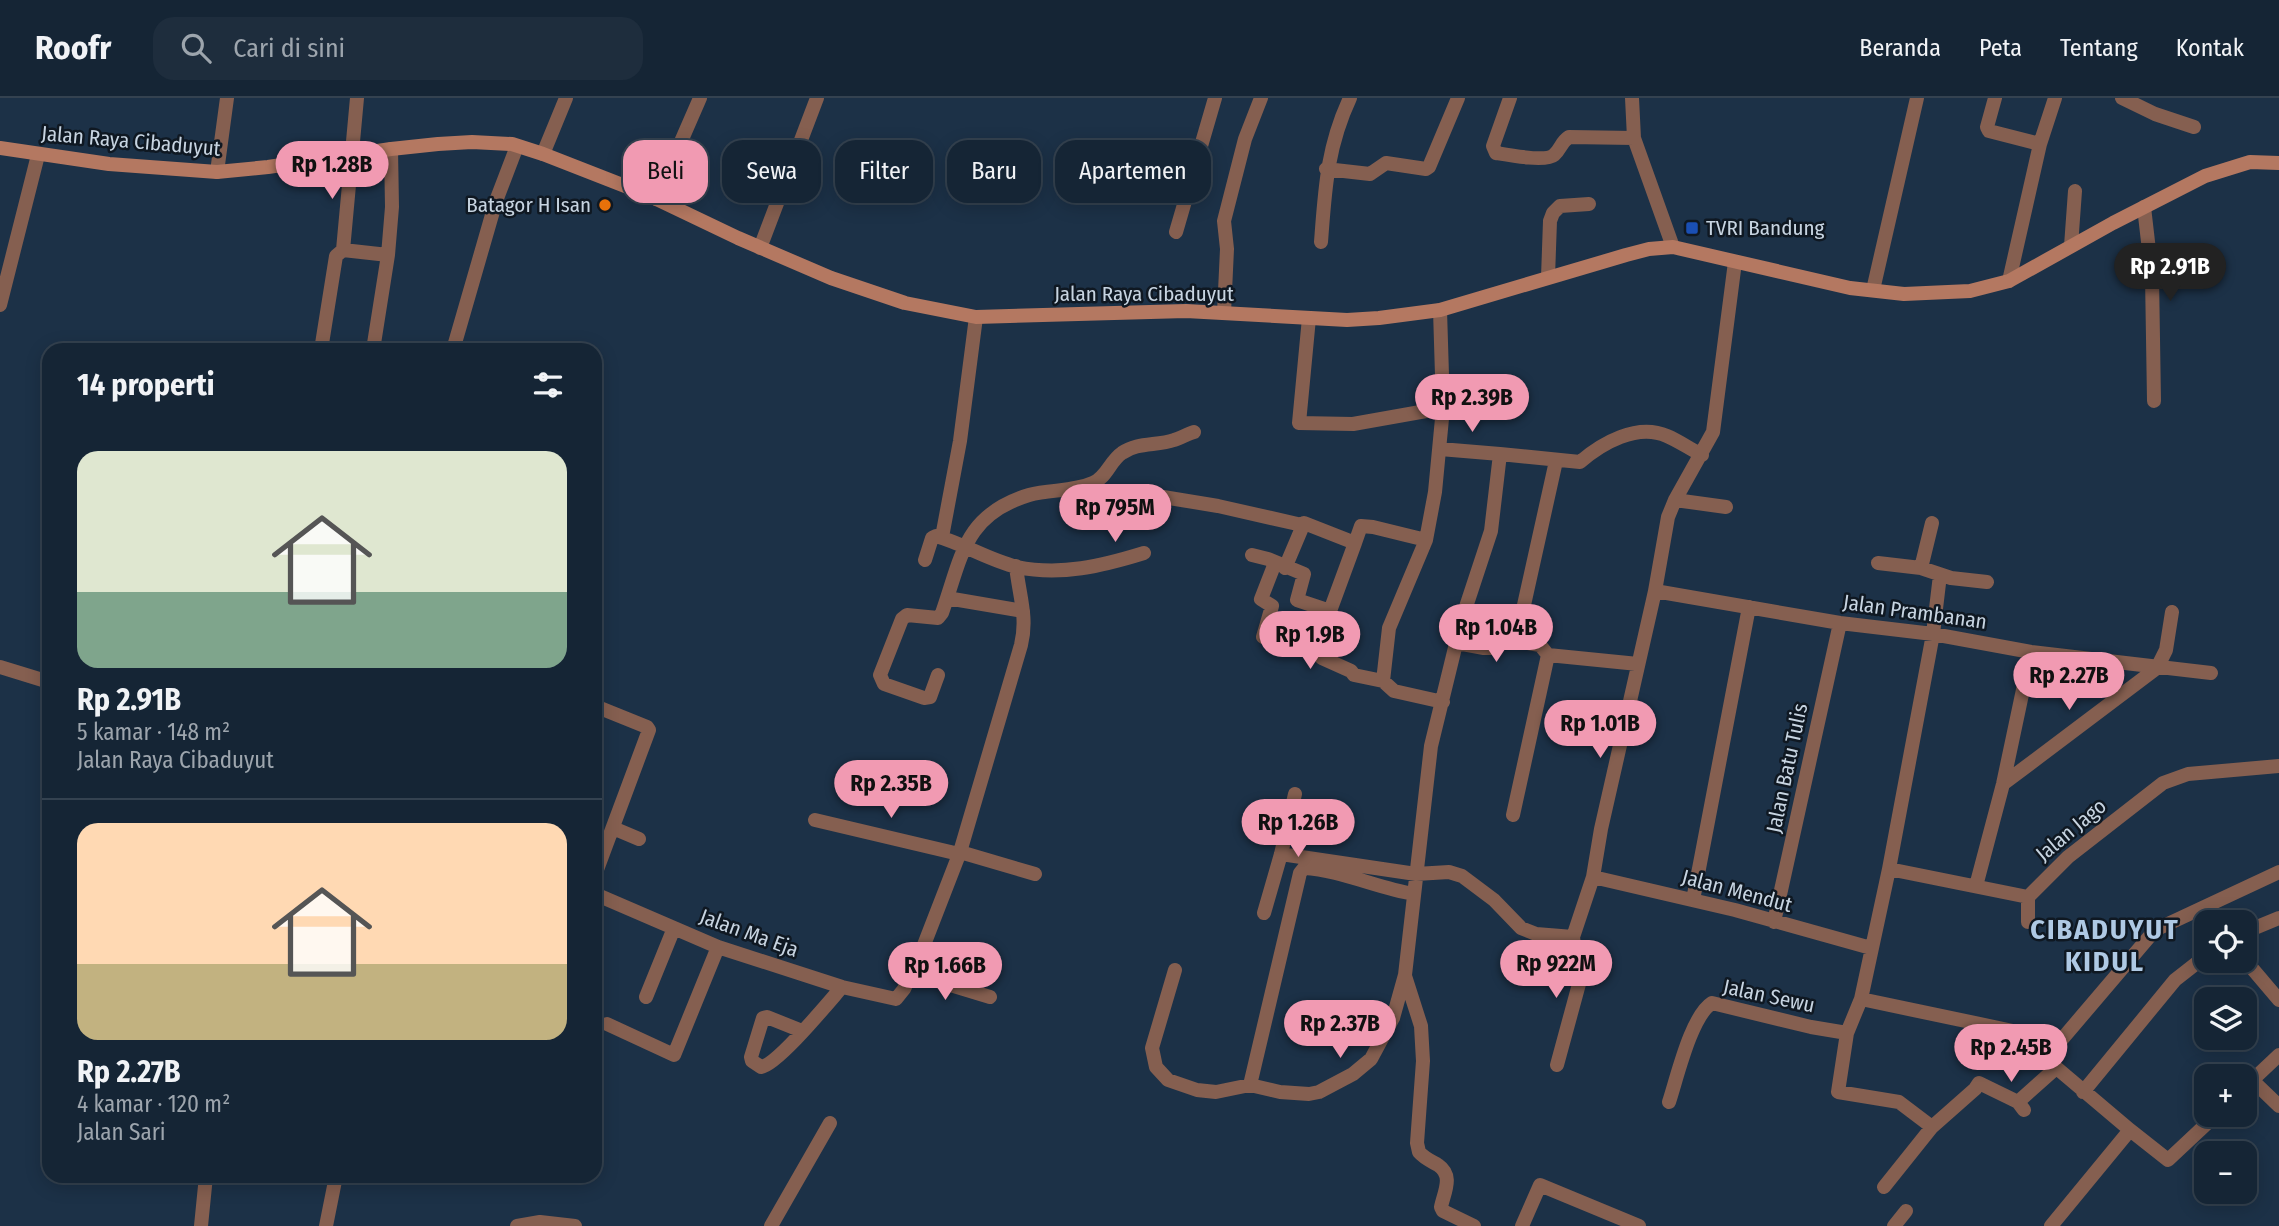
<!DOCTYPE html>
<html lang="id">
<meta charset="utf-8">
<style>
body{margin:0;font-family:"Fira Sans Condensed",sans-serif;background:#1e2d3d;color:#f1f3f6;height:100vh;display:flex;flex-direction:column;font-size:26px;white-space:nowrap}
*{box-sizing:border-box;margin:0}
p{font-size:23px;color:#9da5ad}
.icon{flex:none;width:38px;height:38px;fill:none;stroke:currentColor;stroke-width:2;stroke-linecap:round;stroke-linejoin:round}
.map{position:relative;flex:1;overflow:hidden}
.details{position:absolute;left:42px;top:245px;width:560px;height:840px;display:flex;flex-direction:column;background:#152535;border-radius:21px;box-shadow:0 4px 18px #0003,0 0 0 2px #344250}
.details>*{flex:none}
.banner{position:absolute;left:623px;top:42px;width:665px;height:63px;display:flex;gap:14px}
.buttons{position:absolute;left:2194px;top:812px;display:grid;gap:14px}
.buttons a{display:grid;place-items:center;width:63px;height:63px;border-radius:14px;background:#152535;box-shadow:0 4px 18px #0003,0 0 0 2px #344250;font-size:35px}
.price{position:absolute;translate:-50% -60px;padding:0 16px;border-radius:24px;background:#f19ab2;color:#111;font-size:23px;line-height:46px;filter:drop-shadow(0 2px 4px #0008)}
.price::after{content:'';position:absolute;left:50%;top:42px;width:21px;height:16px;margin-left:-10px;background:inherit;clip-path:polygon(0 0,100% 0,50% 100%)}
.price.on{background:#222;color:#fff}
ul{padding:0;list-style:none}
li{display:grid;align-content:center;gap:14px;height:371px;padding:0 35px}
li+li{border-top:2px solid #344250}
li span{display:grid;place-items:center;height:217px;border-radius:21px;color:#555}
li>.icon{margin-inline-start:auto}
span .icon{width:126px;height:126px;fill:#fffc;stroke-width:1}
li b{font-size:30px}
h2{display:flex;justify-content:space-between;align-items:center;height:84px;padding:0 35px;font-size:30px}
.chip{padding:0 24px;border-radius:21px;background:#152535;box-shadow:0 4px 18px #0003,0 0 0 2px #344250;font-size:24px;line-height:63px}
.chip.on{background:#f19ab2;color:#111}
header{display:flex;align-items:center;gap:42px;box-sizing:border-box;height:98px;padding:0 35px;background:#152535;border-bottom:2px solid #344250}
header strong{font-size:33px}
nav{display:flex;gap:38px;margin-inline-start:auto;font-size:24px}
.search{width:490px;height:63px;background:#1e2d3d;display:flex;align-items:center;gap:18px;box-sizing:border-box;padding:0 24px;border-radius:21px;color:#9da5ad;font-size:26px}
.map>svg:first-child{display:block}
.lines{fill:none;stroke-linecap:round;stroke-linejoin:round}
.street{stroke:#855f50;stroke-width:14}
.secondary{stroke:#b47861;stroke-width:14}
.food-dot{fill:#e8710a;stroke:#0f1822;stroke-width:2.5}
.transit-dot{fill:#1a4fb4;stroke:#0f1822;stroke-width:2.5}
.labels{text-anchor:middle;stroke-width:5;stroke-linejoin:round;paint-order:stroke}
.street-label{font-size:21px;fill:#c7d4e1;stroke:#0f1822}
.poi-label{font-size:21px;fill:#c7d4e1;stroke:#0f1822;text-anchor:end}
.district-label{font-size:28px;font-weight:bold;letter-spacing:2px;fill:#afc9e4;stroke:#0f1822}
</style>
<header>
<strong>Roofr</strong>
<div class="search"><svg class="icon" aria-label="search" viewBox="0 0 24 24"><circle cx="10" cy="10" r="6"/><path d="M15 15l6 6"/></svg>Cari di sini</div>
<nav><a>Beranda</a><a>Peta</a><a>Tentang</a><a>Kontak</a></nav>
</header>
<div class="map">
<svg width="2279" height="1128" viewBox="0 0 2279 1128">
<rect width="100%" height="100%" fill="#1c3147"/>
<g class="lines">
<path class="street" d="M1510 0 1493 48 1496 55C1508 57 1546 64 1554 57 1561 51 1561 44 1569 39L1634 40
M1632 0 1634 40 1673 149
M1995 0 1987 29 1989 33 2040 46
M2122 0 2155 16 2194 29
M543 56 566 0
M1326 71 1370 76 1386 65 1426 71 1429 69 1458 0
M217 74 227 0
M656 101 700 0
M2144 109 2152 178 2154 303
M1176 134 1215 0
M1321 144C1325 91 1327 49 1350 0
M2071 148 2075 93
M760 150 817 0
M343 152 388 157
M1548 179 1550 123 1553 115 1560 108 1589 106
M2009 183 2040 46 2055 0
M1873 192 1917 0
M0 207 38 57
M1440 212 1443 310
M1224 215 1227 151 1224 123 1245 41 1261 0
M1309 220 1299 325 1353 326 1443 310 1435 394 1426 442 1389 530 1383 583
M321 252 336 158 343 152 357 0
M373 252 388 157 392 109 391 51
M453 252 496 103 517 48
M1440 351 1500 356
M1163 399 1218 408 1302 427
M1675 402 1726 409
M942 439 960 343 976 219
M1355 445 1330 513V525L1322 560 1351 573 1354 577 1383 583 1394 593 1443 604
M1252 457 1268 461 1304 476 1297 502 1330 513
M925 462 932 440 936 438C964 446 989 462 1017 469 1061 478 1102 468 1144 455
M1878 465 1921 470 1951 480 1987 484
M1285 470 1304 425 1355 445 1361 428 1373 429 1426 442
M1921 470 1932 425
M1655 493 1840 525 1933 536 2031 554 2211 575
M947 500 1023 513
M1263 539 1272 508 1261 501 1275 465
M1516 543 1556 363
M1457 545 1484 550H1491L1501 544 1516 543 1540 547 1548 557 1638 566
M0 569 49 584
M938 577 930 599 924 600 884 586 880 577 902 521 907 517 938 520 942 515C962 458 964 417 1029 397 1050 391 1073 394 1093 385 1107 379 1110 363 1122 355 1137 344 1157 348 1174 342 1181 340 1187 336 1194 334
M595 608 647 629 649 632 595 777
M2003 686 2157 570 2166 552 2172 514
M1513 717 1548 557
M815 722 959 756
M613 730 639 741
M960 754 1035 776
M1281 756 1416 776 1449 774 1462 778 1494 802 1521 830 1536 836 1573 839
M1889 771 2028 799 2068 759 2163 685 2188 676 2279 668
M1593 779 1735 812 1871 850
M1976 788 2003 686 2031 554
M595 796 718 849 842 889 896 901 904 891 922 852 960 754 1021 547C1028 519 1019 497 1016 468
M1693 802 1749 509
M1264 815 1281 756 1295 696
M1774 824 1840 525
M2028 824V799
M2245 834 2279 820
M2245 862 2279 902
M1175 872 1152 950 1156 969 1168 982 1197 992 1216 994 1250 987 1280 994 1309 996 1319 994 1353 976 1371 961 1393 920 1405 877 1431 648 1462 521 1491 433 1500 356 1580 364C1602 345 1637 325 1667 338 1679 343 1690 351 1702 357
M911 875 990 899
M1405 878 1421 928 1423 963 1417 1045 1419 1054C1424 1060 1431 1063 1438 1067 1454 1078 1444 1094 1441 1109L1443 1113 1474 1128
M646 899 674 830
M1861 901 2013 933 2130 1032 2051 1128
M607 926 674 957 718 849
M802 933 767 919 763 920 751 959 752 963 761 969C777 967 828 905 842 889
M2046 960 2155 832 2279 774
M1557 967 1579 886 1573 839 1593 779 1601 731 1655 493 1668 419 1675 402 1713 334 1735 164
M2252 982 2279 1008
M1250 987 1300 775 1304 770C1341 772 1377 790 1414 796
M2245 989 2279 957
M2083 994 2175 882 2207 857
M1669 1004C1677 980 1691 918 1712 905L1811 929 1847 935
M2024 1012 2018 1004 2056 970
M1932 1029 1899 1004 1838 994 1847 935 1861 901 1889 771 1933 536 1940 477
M2130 1032 2168 1062 2216 1017
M1884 1089 1932 1029 1975 991 1979 985 2018 1004
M201 1128 206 1078
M326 1128 336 1078
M517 1128 540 1124 575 1128
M771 1128 830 1025
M1522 1128 1540 1087 1639 1128
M1894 1128 1906 1113"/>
<path class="secondary" d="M0 50 109 66 217 74 268 69 391 51 438 46 472 44 512 46 543 56 648 97 738 140 831 180 905 205 976 219 1186 213 1347 222 1379 220 1440 212 1626 157 1649 151 1673 149 1850 190 1904 196 1970 193 2009 183 2113 125 2205 78 2250 64 2279 65"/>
</g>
<circle class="food-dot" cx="605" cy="107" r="7"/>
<rect class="transit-dot" x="1685" y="123" width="14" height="14" rx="3.5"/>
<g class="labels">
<g class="street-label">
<text transform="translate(131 43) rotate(5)" y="7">Jalan Raya Cibaduyut</text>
<text x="1144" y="203">Jalan Raya Cibaduyut</text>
<text transform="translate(1915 514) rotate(8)" y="7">Jalan Prambanan</text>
<text transform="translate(1787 670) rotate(-78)" y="7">Jalan Batu Tulis</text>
<text transform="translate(2071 732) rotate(-40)" y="7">Jalan Jago</text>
<text transform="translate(1737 793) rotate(15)" y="7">Jalan Mendut</text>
<text transform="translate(749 835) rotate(20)" y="7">Jalan Ma Eja</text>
<text transform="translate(1769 898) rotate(12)" y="7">Jalan Sewu</text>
</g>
<g class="poi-label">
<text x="591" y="114">Batagor H Isan</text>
<text x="1706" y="137" text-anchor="start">TVRI Bandung</text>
</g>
<g class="district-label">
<text x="2105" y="841">CIBADUYUT<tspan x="2105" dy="32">KIDUL</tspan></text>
</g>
</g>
</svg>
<div class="buttons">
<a><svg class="icon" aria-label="locate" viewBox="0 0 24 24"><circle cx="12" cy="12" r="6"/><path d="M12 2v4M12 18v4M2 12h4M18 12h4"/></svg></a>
<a><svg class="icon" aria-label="layers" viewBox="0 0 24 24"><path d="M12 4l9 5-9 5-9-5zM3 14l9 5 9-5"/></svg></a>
<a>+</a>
<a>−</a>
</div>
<b class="price" style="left:332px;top:103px">Rp 1.28B</b>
<b class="price on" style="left:2170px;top:205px">Rp 2.91B</b>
<b class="price" style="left:1472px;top:336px">Rp 2.39B</b>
<b class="price" style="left:1115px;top:446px">Rp 795M</b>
<b class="price" style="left:1496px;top:566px">Rp 1.04B</b>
<b class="price" style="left:1310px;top:573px">Rp 1.9B</b>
<b class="price" style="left:2069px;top:614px">Rp 2.27B</b>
<b class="price" style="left:1600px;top:662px">Rp 1.01B</b>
<b class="price" style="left:891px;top:722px">Rp 2.35B</b>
<b class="price" style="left:1298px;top:761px">Rp 1.26B</b>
<b class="price" style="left:1556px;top:902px">Rp 922M</b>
<b class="price" style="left:945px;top:904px">Rp 1.66B</b>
<b class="price" style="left:1340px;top:962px">Rp 2.37B</b>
<b class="price" style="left:2011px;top:986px">Rp 2.45B</b>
<div class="banner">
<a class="chip on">Beli</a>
<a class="chip">Sewa</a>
<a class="chip">Filter</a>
<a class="chip">Baru</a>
<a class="chip">Apartemen</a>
</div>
<section class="details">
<h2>14 properti<svg class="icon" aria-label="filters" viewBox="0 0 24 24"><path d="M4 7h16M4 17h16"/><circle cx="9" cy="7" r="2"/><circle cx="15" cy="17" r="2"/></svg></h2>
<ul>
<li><span style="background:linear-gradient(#dfe7d0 65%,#7fa58c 0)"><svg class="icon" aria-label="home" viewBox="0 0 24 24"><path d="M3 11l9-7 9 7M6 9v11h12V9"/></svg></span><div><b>Rp 2.91B</b><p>5 kamar · 148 m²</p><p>Jalan Raya Cibaduyut</p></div></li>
<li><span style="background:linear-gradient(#ffd9b3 65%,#c2b280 0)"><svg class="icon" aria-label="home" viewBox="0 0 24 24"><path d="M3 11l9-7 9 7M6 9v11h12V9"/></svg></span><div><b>Rp 2.27B</b><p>4 kamar · 120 m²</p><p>Jalan Sari</p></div></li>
</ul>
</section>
</div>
